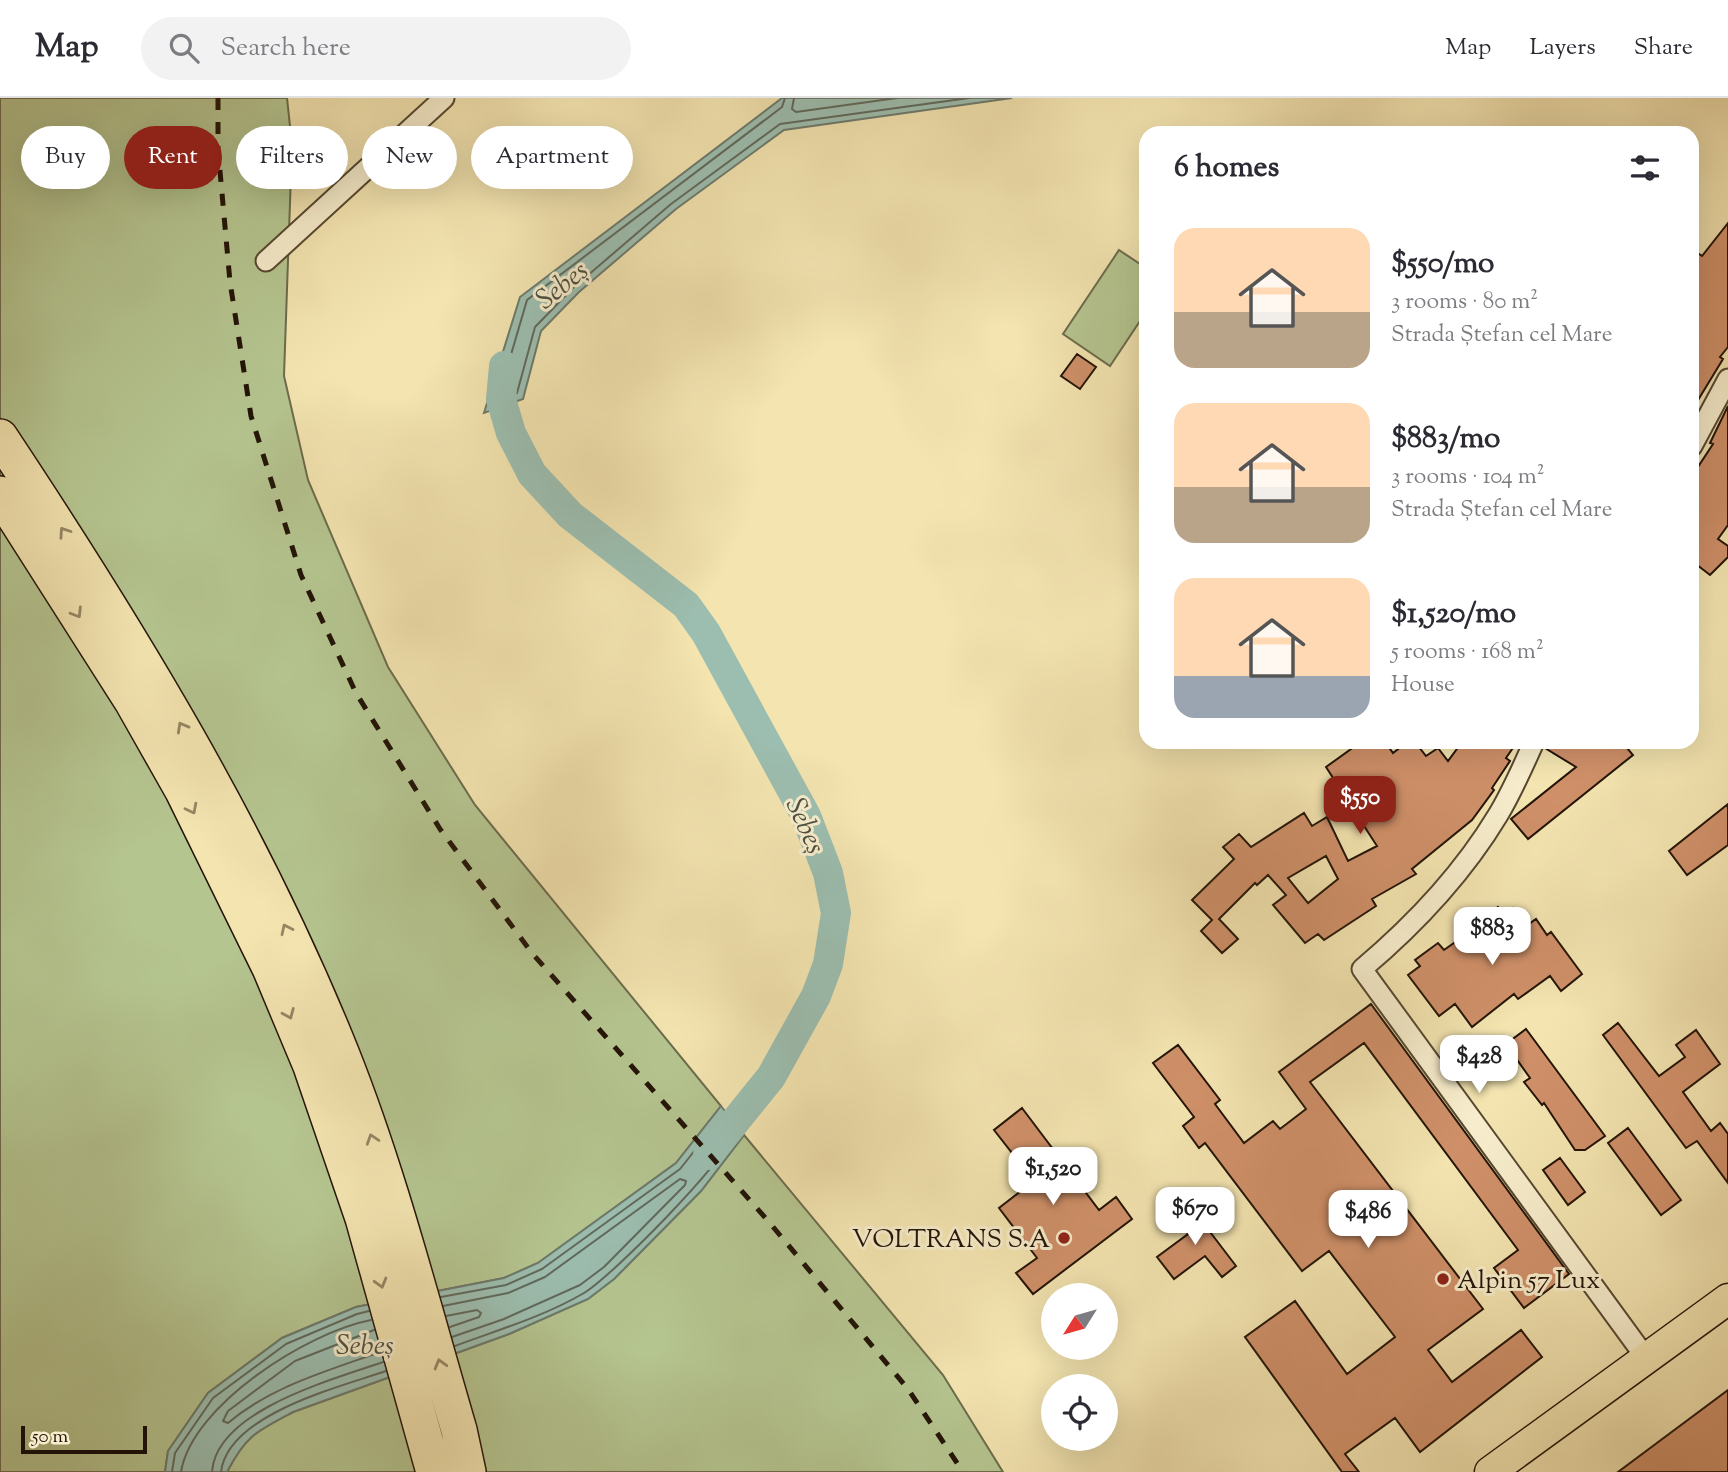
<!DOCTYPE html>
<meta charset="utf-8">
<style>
body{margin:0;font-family:"Sorts Mill Goudy",serif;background:#f2f2f3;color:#2b2b33;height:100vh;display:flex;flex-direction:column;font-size:26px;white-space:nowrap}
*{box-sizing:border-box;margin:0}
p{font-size:23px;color:#7c7c81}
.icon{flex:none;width:38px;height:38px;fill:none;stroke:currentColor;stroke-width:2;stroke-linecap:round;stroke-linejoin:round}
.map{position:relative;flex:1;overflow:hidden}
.side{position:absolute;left:1139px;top:28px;width:560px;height:623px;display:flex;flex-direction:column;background:#fff;border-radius:21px;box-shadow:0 7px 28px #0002}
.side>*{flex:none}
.banner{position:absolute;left:21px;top:28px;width:665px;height:63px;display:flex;gap:14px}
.needle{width:46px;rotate:233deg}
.controls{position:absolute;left:1041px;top:1185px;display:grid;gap:14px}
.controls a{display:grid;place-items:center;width:77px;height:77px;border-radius:50%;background:#fff;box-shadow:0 7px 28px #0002;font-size:35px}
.scale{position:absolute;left:21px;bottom:18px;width:126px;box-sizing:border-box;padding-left:7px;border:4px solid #231407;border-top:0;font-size:19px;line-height:24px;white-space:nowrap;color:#231407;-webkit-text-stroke:5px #f7edcc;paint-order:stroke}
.price{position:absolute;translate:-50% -60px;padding:0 16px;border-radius:14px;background:#fff;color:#222;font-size:23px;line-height:46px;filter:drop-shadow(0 2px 4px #0008)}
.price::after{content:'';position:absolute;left:50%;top:42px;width:21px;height:16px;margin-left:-10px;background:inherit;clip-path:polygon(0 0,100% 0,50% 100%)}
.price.on{background:#8f2418;color:#fff}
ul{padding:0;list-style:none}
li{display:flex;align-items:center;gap:21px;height:175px;padding:0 35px}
li span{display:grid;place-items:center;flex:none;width:196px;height:140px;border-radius:21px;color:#555}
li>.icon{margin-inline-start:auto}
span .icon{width:84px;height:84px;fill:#fffc;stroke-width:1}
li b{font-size:30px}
h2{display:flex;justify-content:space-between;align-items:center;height:84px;padding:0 35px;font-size:30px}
.pill{padding:0 24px;border-radius:32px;background:#fff;box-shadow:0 7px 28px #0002;font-size:24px;line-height:63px}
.pill.on{background:#8f2418;color:#fff}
header{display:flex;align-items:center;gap:42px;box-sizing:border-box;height:98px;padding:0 35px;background:#fff;border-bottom:2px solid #e1e1e2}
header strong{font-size:33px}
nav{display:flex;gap:38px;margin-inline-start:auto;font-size:24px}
.search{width:490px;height:63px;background:#f2f2f3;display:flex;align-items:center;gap:18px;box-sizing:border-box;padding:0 24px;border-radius:38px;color:#7c7c81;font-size:26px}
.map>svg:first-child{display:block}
.green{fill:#b5c590;stroke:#6c6c4c;stroke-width:2}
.water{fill:#9cbeb0;stroke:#6c7a6c;stroke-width:2}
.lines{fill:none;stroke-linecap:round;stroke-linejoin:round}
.shore{stroke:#60695c;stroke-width:2}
.river{stroke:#9cbeb0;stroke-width:30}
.building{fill:#cf9069;stroke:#231407;stroke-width:2;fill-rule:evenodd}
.street-casing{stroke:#574831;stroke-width:23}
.primary-casing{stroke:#231407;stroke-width:33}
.highway-casing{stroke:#231407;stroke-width:38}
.street{stroke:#f7edcc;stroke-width:19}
.primary{stroke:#f3e4b0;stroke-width:30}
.highway{stroke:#f3e4b0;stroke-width:35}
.rail{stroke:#231407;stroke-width:5;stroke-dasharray:12 12;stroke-linecap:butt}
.oneway{stroke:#958664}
.poi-dot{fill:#8f2418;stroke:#f7edcc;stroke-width:2.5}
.labels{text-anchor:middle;stroke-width:6;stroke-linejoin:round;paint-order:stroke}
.poi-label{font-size:26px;fill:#231407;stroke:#f7edcc;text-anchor:end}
.water-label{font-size:28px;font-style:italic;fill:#4d5042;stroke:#f7edcc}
</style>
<header>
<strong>Map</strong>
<div class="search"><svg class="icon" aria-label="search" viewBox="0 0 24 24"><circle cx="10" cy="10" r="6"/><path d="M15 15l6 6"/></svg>Search here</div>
<nav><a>Map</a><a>Layers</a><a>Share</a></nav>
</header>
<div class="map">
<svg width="1728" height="1374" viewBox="0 0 1728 1374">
<rect width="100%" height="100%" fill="#f3e4b0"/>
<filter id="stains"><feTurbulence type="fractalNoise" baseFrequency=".00286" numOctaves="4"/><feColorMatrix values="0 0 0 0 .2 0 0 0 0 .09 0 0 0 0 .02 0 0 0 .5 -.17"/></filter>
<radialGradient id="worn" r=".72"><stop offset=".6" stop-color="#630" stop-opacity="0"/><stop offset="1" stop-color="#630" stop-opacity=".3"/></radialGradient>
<path class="green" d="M0 0H287L292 47 284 278 308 382 388 569 475 707 721 1008 676 1065 538 1165 504 1180 356 1209 282 1240 208 1295 168 1353 165 1374H0Z
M1119 152 1146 170V214L1110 268 1063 236Z
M744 1037 943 1277 1003 1374H227C246 1337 257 1333 293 1314L509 1236 588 1201 614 1181 701 1093Z"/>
<path class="water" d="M782 0H1012L784 32 676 111 579 194 541 233 523 301 484 315 520 199Z
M721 1008 744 1037 701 1093 614 1181 588 1201 509 1236 293 1314C257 1333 246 1337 227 1374H165L168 1353 208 1295 282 1240 356 1209 504 1180 538 1165 676 1065Z"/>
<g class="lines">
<path class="shore" d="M785 0 782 9 527 202 498 301 517 295 535 229 573 190 671 106 780 26 969 0
M794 0 792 11 796 14 897 0
M441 1199 506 1187 542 1171 680 1071 719 1022H724L734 1035C728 1061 611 1179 584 1195 545 1218 498 1232 455 1248
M443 1208 508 1195 545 1179 680 1081 686 1083 685 1087 604 1169 580 1187 504 1221 452 1239
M446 1218 477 1212 481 1215 479 1219 450 1229
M374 1232 295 1263 228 1313 223 1323 228 1325C272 1288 327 1273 380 1254
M172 1374 175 1355 213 1300 286 1246 357 1216 369 1213
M181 1374C192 1307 308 1234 371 1222
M212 1374C216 1312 335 1281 383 1264
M221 1374C228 1316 340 1289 386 1273"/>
<path class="river" d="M504 268 501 301 511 335 532 376 570 417 686 507 706 535 806 718 828 775 836 815 828 866 816 898 771 979 708 1057"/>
</g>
<path class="building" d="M1728 125V249L1720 259 1723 261 1692 312V151L1702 158Z
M1077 256 1096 269 1080 291 1061 278Z
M1728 308V427L1718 441 1728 448V459L1710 477 1692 463V378L1713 346 1710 345Z
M1346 644H1385L1393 655 1407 644H1415L1426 658 1438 650 1448 663 1462 644H1517L1506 660 1510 663 1492 690 1494 692 1472 722 1412 771 1416 776 1372 801 1376 808 1324 842 1318 836 1305 845 1273 807 1286 797 1268 777 1257 787 1255 785 1219 821 1238 841 1222 855 1201 833 1212 822 1192 802 1234 761 1223 749 1239 736 1251 749 1304 715 1312 728 1327 719 1348 763 1377 748 1326 669 1351 651ZM1326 758 1338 781 1308 805 1288 780Z
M1546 644H1622L1633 657 1528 741 1511 721 1576 669 1545 650Z
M1728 706V747L1687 777 1669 753Z
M1498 809 1504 817 1513 810 1526 828 1536 821 1547 837 1551 834 1582 876 1561 893 1550 878 1518 901 1514 896 1472 929 1455 906 1439 918 1408 877 1420 868 1415 862 1438 845 1444 852 1461 840 1467 849 1488 834 1480 823Z
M1371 906 1569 1176 1524 1210 1494 1170 1518 1152 1364 945 1310 984 1483 1211 1428 1252 1452 1284 1521 1232 1542 1259 1420 1354 1395 1320 1345 1356 1359 1374H1342L1245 1239 1295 1203 1347 1276 1395 1239 1329 1153 1302 1173 1205 1045 1199 1050 1183 1028 1194 1019 1153 965 1178 947 1220 1002 1215 1006 1244 1045 1273 1023 1280 1031 1306 1011 1279 974Z
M1618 925 1659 978 1685 959 1676 947 1696 932 1720 966 1683 994 1711 1033 1720 1025 1728 1036V1085L1697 1043 1686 1050 1603 937Z
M1526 931 1605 1038 1585 1052H1575L1544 1005 1542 1007 1524 984 1530 980 1515 959 1504 967 1494 955Z
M1022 1010 1099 1112 1116 1099 1132 1121 1033 1196 1016 1175 1037 1160 999 1110 1034 1083 994 1032Z
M1628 1030 1681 1102 1661 1117 1608 1045Z
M1560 1060 1585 1094 1568 1107 1543 1072Z
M1188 1105 1236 1168 1222 1179 1205 1158 1174 1181 1157 1159 1188 1136 1173 1116Z
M1728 1292V1374H1618Z"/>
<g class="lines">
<defs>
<path id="street" d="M266 163 444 0
M1692 348 1728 281
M1534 644C1523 668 1512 694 1498 717 1463 775 1413 828 1362 871L1646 1260"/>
<path id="primary" d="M1490 1374 1728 1201"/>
<path id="highway" d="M0 339C130 535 254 737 342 957 390 1078 422 1206 459 1332L468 1374
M0 396 132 603 183 693 270 870 311 968 363 1120 434 1374"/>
</defs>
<use href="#street" class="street-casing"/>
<use href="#primary" class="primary-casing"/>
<use href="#highway" class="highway-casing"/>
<use href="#street" class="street"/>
<use href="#primary" class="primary"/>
<use href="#highway" class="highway"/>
<path class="rail" d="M218 0V51L230 184 251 318 301 477 356 595 440 731 532 855 769 1124 908 1291 963 1374"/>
</g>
<defs><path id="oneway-chevron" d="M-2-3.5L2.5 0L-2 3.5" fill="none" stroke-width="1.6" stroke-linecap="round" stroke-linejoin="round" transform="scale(1.75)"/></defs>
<g class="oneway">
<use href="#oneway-chevron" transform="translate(64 434) rotate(-124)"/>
<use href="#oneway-chevron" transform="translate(77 515) rotate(58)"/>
<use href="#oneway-chevron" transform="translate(182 629) rotate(-119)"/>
<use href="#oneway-chevron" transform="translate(192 711) rotate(63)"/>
<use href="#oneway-chevron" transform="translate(286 831) rotate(-116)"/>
<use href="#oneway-chevron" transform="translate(289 916) rotate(67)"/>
<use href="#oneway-chevron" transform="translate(372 1041) rotate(-108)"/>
<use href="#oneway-chevron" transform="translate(381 1185) rotate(74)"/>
<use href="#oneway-chevron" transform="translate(440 1266) rotate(-106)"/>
</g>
<g class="poi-dot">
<circle cx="1064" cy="1140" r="7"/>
<circle cx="1443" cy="1181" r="7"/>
</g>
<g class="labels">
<g class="poi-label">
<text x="1050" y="1149">VOLTRANS S.A</text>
<text x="1457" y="1190" text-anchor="start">Alpin 57 Lux</text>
</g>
<g class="water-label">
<text transform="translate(561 186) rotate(-39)" y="10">Sebeș</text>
<text transform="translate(807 727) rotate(66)" y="10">Sebeș</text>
<text x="365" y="1256">Sebeș</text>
</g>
</g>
<rect width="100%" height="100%" filter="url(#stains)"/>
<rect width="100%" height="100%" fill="url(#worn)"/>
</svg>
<div class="controls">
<a><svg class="needle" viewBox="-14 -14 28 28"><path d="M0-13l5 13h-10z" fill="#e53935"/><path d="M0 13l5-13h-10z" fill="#7c7c81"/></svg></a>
<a><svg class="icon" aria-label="locate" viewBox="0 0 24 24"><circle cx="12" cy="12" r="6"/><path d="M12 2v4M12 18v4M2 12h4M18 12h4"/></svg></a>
</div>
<div class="scale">50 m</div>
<b class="price on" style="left:1360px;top:738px">$550</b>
<b class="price" style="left:1492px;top:869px">$883</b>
<b class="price" style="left:1479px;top:997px">$428</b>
<b class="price" style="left:1053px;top:1109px">$1,520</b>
<b class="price" style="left:1195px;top:1149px">$670</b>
<b class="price" style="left:1368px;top:1152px">$486</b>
<div class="banner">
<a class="pill">Buy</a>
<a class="pill on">Rent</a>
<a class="pill">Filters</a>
<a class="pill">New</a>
<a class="pill">Apartment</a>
</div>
<section class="side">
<h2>6 homes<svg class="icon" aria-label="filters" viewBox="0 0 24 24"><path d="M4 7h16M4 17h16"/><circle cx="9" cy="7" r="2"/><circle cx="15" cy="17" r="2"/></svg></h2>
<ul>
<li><span style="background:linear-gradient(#ffd9b3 60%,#b9a48a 0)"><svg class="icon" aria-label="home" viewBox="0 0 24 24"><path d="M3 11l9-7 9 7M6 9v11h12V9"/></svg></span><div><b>$550/mo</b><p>3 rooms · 80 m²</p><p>Strada Ștefan cel Mare</p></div></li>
<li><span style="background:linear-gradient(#ffd9b3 60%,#b9a48a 0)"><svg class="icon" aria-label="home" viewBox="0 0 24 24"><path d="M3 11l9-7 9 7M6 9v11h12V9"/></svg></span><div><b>$883/mo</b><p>3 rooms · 104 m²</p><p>Strada Ștefan cel Mare</p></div></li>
<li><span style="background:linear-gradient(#ffd9b3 70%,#9aa5b1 0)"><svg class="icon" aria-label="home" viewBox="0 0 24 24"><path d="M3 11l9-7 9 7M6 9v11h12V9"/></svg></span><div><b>$1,520/mo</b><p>5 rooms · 168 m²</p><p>House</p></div></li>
</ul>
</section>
</div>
